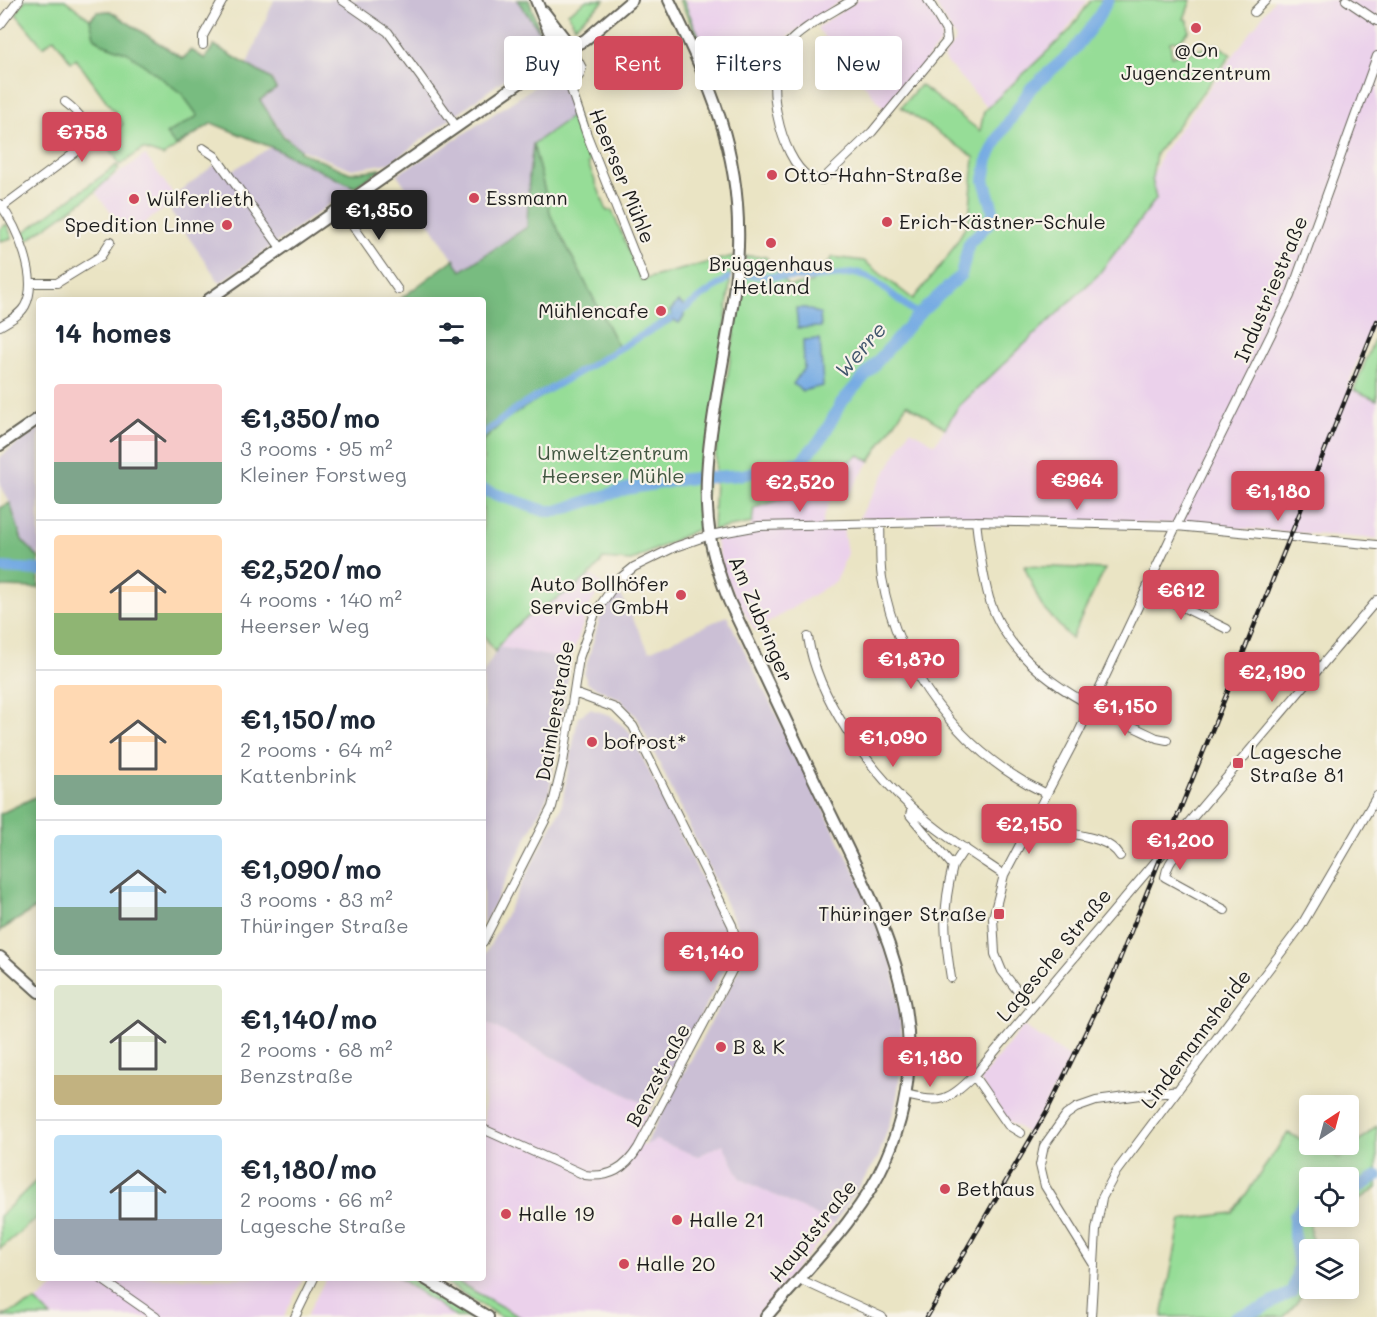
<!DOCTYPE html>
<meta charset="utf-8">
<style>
body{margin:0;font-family:Mali,sans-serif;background:#f6f6f7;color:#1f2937;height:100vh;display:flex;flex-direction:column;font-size:22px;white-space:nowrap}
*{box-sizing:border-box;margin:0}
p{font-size:20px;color:#747a83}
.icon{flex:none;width:33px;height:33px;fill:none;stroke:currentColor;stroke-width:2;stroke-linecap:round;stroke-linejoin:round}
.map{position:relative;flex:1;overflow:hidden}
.drawer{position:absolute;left:36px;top:297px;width:450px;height:984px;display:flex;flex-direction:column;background:#fff;border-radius:6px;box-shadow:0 3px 15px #0003}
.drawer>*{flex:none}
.top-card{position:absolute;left:504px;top:36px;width:570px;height:54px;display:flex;gap:12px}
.needle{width:39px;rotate:36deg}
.controls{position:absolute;left:1299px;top:1095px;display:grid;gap:12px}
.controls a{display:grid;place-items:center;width:60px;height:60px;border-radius:6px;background:#fff;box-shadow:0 3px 15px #0003;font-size:30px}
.price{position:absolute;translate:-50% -51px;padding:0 14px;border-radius:6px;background:#d1495b;color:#fff;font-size:20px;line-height:39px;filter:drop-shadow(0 2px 3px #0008)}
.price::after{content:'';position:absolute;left:50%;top:36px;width:18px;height:14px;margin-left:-9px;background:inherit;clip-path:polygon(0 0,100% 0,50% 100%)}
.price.active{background:#222;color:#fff}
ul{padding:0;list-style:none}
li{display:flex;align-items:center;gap:18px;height:150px;padding:0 18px}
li+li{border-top:2px solid #e0e1e3}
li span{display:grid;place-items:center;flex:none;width:168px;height:120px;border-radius:6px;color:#555}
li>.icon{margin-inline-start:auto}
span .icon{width:72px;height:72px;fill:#fffc;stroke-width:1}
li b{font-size:26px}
h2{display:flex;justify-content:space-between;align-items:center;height:72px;padding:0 18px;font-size:26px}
.tag{padding:0 21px;border-radius:6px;background:#fff;box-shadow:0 3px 15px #0003;font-size:21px;line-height:54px}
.tag.active{background:#d1495b;color:#fff}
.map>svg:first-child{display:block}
.built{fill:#ebd1eb}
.industrial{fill:#cbbfd5}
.green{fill:#96dd97;stroke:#597c5a;stroke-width:1.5}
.forest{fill:#78bc80;stroke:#4a6c4e;stroke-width:1.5}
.water{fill:#76abe3;stroke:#496480;stroke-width:1.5}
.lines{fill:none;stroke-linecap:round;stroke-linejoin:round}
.canal{stroke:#76abe3;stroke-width:7}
.river{stroke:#76abe3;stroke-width:12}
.minor-casing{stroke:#646257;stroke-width:10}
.major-casing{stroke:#646257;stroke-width:14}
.minor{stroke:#fff;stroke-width:8}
.major{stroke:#fff;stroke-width:10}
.rail-casing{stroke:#1c1c1c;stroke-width:4.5}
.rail{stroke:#f7f3e8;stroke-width:2;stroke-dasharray:7;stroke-linecap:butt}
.poi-dot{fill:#d1495b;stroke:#f7f3e8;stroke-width:2}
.labels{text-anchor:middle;stroke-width:4.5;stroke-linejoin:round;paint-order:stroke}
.poi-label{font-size:20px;fill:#1c1c1c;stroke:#f7f3e8;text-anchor:start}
.street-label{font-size:20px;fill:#1c1c1c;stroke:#f7f3e8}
.park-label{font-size:20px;fill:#415641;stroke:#f7f3e8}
.water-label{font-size:21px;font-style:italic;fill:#40556c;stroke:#f7f3e8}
</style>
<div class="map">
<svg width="1377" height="1317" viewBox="0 0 1377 1317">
<rect width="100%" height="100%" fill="#f7f3e8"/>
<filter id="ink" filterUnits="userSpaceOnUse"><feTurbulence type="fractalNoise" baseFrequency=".0167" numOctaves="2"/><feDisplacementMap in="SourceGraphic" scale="12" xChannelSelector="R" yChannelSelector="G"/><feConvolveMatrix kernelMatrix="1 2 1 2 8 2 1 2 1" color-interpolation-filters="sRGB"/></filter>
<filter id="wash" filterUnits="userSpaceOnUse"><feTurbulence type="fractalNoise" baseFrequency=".008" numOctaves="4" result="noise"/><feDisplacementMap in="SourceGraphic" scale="24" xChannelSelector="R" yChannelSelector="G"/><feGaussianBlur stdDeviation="1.35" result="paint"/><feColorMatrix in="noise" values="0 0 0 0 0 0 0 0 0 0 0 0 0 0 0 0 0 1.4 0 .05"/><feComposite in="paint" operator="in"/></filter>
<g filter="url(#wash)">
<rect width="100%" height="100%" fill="#eae4c4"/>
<path class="built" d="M683 0H842L721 82Z
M858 0H924L943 32 941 42 886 111 817 28Z
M933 0H1088L1063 35 987 107 943 58 956 39Z
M1274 0H1377V312L1347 388 1377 400V539L1185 524 859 518 910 430 935 444 958 407 1098 275 1156 199 1152 178 1162 153Z
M145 155 174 195 162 204 165 208 128 235 96 193 103 184Z
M859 455 870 461 850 492 838 494 830 501 823 519V530L843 528 847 553 836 581 755 631 725 578 715 539 750 532 754 508 794 495Z
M592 576 603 585 588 608 571 660 498 647 519 621Z
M485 1022 652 1108 635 1140 645 1145 656 1140 698 1156 723 1144 741 1179 834 1224 756 1317H520L499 1307 451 1278H483Z
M1023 1026 1071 1058 1029 1134 1008 1121 980 1080Z
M65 1278H303L284 1317H51L36 1301Z
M326 1278H399L456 1317H306Z"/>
<path class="industrial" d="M274 0H517L540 32 545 42 544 50 390 163 352 169 300 149 284 135 260 99 277 89 272 79 247 64Z
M558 71 575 114 533 144 529 176 528 227 461 271 397 174 444 147Z
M271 147 354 187 220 283 165 203 214 165 233 170Z
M39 427V558H38L22 540 10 503 0 485V457Z
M618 589 649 651 727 616 872 906 893 965 904 1047 896 1104 878 1158 834 1224 741 1179 723 1144 698 1156 656 1140 645 1145 740 968 743 939 637 717 619 699 587 683 584 674 602 610Z
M498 647 571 660 549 793 483 926V674Z
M590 709 610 715 630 732 725 926 732 947 729 962 652 1108 485 1022 483 1026V959L561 808 578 717Z"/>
<path class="green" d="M25 0H65L90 19 97 12 110 11 183 59 191 50 205 59 214 45 271 79 276 89 260 100 283 136 300 149V152L350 173 382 169 354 187 271 147 212 123 163 156 143 149 120 165 104 139 123 124 76 59 71 62 54 38 43 47 16 14Z
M587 0H605L575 26 568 13Z
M679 0H683L720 83 681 3Z
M1091 0H1191L1184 19 1188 20 1189 31 1180 40 1170 42 1172 56 1182 52 1183 55 1217 44 1231 55 1156 154 1152 178 1156 199 1098 275 958 407 945 428 907 404 870 461 859 455 794 495 754 508 752 523 713 530 716 451 746 256 766 257 788 286 811 283 833 257 864 261 913 299 947 258 969 221 974 157 901 107 920 85 980 131 984 111 1070 30Z
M575 114 590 162 588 163 607 211 612 210 641 280 733 256 702 527 631 561 603 559C576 601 522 604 495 652L483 634V441L506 419 619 348 551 216 533 144Z
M117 165 119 169 91 195 26 241 23 233Z
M7 224 12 238 0 241V229Z
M1377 332V400L1354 390Z
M1024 566 1105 569 1071 639 1041 605Z
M1377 1126V1188L1354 1203H1349L1348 1178H1310V1216L1315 1217 1310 1224 1313 1249 1310 1250C1310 1282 1307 1294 1284 1317H1162L1181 1220 1233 1213 1288 1133 1340 1158Z
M39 1178V1216L0 1249V1216Z
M399 1278H409L472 1317H456Z
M438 1278H451L520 1317H501Z
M36 1301 51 1317H0Z"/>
<path class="forest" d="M517 0H529L540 32Z
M110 11 183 59 191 50 205 59 214 45 271 79 276 89 260 100 283 136 300 149V152L350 173 382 169 354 187 271 147 212 123 176 146 166 134 198 116 182 94 128 53 101 43 94 36 90 20 97 12Z
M533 144 551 216 619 348 506 419 483 441V300H399L454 259 461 271 527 227 529 176Z
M10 503 22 540 39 558V588L0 587V508Z
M39 795V906L1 930 0 933V814Z"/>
<path class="water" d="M678 302 683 305 684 317 679 323 674 320 665 325 663 321 672 316 670 311Z
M796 308H806L820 314 821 327 798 328Z
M820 339 823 386 802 391 793 384 804 368 803 340Z"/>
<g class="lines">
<path class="canal" d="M744 275 809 278 858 273 874 280 918 315
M679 313 728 278
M483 434 517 408 670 319"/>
<path class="river" d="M483 490 545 511H557L626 489 685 479 742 475 800 462 822 438 841 403 918 315 961 275 969 243 991 221 993 210 984 180 988 159 1000 135 1031 88 1073 51 1096 21 1108 0
M0 568 39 570
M1348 1194 1377 1176
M1235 1317 1261 1309 1292 1292 1299 1266 1294 1236V1217L1310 1195"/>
</g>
</g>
<g filter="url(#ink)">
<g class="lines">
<defs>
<path id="minor" d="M342 0 388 32 456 126
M852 0C830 14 800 28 784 48 762 75 780 159 809 177 812 179 819 179 822 180L872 132 947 41 946 31 928 0
M1346 0 1377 21
M1254 12 1266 0
M0 25 19 0
M203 45V36L223 0
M559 55 587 135 644 278
M570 86 579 76 582 68 571 47
M203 148 215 156 281 248
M0 204C17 227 40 279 25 306 20 315 9 321 0 326
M2 207 84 146 90 138C87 122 77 111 65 102
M340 207 398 290
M31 283H57L101 256 110 242
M976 521C979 547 982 573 989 598 1012 674 1092 707 1157 738L1167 740
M880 523C881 541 879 560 882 578 898 671 960 752 1045 793
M1148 590 1227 629
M808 637C817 697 867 767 911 807 939 833 973 854 1004 875
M912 808 910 815 953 866 965 848
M1031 822C1057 837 1103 830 1120 856
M1183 828 1188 835C1182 850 1167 861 1165 877L1225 910
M483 942 552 807 563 763 579 658 595 613 618 580 634 567 675 547 710 535 759 526 976 521 1176 526 1377 545
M951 978C944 934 942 909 953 866
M1031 1008 1002 971 995 954 993 918 1004 875 1078 734 1176 526 1290 296 1377 56
M974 1076 1008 1125 1021 1133
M906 1095C941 1104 948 1101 974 1076L1377 600
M483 1129 585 1175C610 1178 625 1169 638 1148L737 961 738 947 732 925 633 726 615 708 574 693
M1094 1265 1045 1186 1040 1165 1044 1146 1066 1115 1076 1108 1096 1101 1178 1090
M100 1278 156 1317
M799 1279 882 1317
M295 1317 314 1278
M1091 1317 1096 1230 1102 1198 1116 1172 1301 926 1377 796"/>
<path id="major" d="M536 0 559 55
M669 0C710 85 741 149 738 246 735 338 695 447 710 536 713 558 721 580 729 601 759 664 789 727 819 790 876 908 946 1025 886 1159 860 1219 808 1267 766 1317
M544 12 571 47
M208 300 571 47 585 40 632 0
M0 445 39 418
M0 957 39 992
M424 1278 488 1317"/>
</defs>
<use href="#minor" class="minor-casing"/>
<use href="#major" class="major-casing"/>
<use href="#minor" class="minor"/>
<use href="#major" class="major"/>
<defs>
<path id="rail" d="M927 1317 1048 1109 1113 976 1377 321"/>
</defs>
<use href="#rail" class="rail-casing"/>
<use href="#rail" class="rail"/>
</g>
</g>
<g class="poi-dot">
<circle cx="1196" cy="28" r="6"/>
<circle cx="772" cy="175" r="6"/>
<circle cx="474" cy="198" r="6"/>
<circle cx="134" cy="199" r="6"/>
<circle cx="887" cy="222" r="6"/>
<circle cx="227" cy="225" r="6"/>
<circle cx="771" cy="243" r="6"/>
<circle cx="661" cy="311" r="6"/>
<circle cx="681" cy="595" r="6"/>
<circle cx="592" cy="742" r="6"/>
<rect x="1232" y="757" width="12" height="12" rx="3"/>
<rect x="993" y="908" width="12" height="12" rx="3"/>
<circle cx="721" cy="1047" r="6"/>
<circle cx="945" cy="1189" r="6"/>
<circle cx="506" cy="1214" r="6"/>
<circle cx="677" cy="1220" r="6"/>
<circle cx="624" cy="1264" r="6"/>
</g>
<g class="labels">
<g class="poi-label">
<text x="1196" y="57" text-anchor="middle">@On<tspan x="1196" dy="23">Jugendzentrum</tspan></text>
<text x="784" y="182">Otto-Hahn-Straße</text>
<text x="486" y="205">Essmann</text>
<text x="146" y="206">Wülferlieth</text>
<text x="899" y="229">Erich-Kästner-Schule</text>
<text x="215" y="232" text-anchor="end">Spedition Linne</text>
<text x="771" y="271" text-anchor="middle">Brüggenhaus<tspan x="771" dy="23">Hetland</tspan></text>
<text x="649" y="318" text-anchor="end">Mühlencafe</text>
<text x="669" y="591" text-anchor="end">Auto Bollhöfer<tspan x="669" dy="23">Service GmbH</tspan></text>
<text x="604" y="749">bofrost*</text>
<text x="1250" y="759">Lagesche<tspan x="1250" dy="23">Straße 81</tspan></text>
<text x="987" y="921" text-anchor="end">Thüringer Straße</text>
<text x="733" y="1054">B &amp; K</text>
<text x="957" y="1196">Bethaus</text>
<text x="518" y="1221">Halle 19</text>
<text x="689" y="1227">Halle 21</text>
<text x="636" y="1271">Halle 20</text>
</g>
<g class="street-label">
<text transform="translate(622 176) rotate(68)" y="7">Heerser Mühle</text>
<text transform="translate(1271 289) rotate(-67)" y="7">Industriestraße</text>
<text transform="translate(761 619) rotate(67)" y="7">Am Zubringer</text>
<text transform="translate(555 711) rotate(-80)" y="7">Daimlerstraße</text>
<text transform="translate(1054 955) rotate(-50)" y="7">Lagesche Straße</text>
<text transform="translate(1196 1039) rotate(-53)" y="7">Lindemannsheide</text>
<text transform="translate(658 1075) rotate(-62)" y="7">Benzstraße</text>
<text transform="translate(813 1231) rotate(-51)" y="7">Hauptstraße</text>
</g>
<g class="park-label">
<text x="613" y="460">Umweltzentrum<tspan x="613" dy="23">Heerser Mühle</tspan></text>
</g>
<g class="water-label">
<text transform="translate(861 350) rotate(-49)" y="7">Werre</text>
</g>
</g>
</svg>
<div class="controls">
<a><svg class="needle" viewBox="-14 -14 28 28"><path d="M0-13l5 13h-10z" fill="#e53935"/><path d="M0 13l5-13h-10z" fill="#747a83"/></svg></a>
<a><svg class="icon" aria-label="locate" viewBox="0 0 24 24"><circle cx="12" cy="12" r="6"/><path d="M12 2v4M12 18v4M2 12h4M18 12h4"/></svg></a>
<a><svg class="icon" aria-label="layers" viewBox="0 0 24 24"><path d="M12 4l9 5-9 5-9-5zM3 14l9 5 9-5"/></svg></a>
</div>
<b class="price" style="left:82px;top:163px">€758</b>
<b class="price active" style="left:379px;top:241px">€1,350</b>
<b class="price" style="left:1077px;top:511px">€964</b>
<b class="price" style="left:800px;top:513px">€2,520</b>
<b class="price" style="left:1278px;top:522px">€1,180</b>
<b class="price" style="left:1181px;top:621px">€612</b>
<b class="price" style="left:911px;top:690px">€1,870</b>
<b class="price" style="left:1272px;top:703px">€2,190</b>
<b class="price" style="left:1125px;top:737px">€1,150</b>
<b class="price" style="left:893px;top:768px">€1,090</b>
<b class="price" style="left:1029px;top:855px">€2,150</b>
<b class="price" style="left:1180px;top:871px">€1,200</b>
<b class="price" style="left:711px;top:983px">€1,140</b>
<b class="price" style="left:930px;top:1088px">€1,180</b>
<div class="top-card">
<a class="tag">Buy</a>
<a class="tag active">Rent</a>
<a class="tag">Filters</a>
<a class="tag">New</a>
</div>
<section class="drawer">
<h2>14 homes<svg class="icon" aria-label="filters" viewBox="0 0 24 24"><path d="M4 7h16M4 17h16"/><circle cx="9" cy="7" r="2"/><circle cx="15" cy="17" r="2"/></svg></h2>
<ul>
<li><span style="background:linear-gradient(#f6c9c9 65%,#7fa58c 0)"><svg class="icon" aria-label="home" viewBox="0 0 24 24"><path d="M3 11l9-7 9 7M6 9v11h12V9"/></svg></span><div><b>€1,350/mo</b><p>3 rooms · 95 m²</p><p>Kleiner Forstweg</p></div></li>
<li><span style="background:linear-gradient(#ffd9b3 65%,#8fb573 0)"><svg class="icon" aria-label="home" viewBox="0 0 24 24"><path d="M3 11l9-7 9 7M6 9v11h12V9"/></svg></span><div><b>€2,520/mo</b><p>4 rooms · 140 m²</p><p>Heerser Weg</p></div></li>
<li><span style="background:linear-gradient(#ffd9b3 75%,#7fa58c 0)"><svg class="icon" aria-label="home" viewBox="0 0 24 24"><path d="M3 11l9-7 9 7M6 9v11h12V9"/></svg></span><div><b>€1,150/mo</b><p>2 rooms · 64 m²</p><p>Kattenbrink</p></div></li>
<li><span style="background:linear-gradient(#bfe0f5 60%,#7fa58c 0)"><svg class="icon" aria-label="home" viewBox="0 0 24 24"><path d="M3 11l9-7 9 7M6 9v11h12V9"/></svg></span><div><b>€1,090/mo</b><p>3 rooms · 83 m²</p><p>Thüringer Straße</p></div></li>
<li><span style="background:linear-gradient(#dfe7d0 75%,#c2b280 0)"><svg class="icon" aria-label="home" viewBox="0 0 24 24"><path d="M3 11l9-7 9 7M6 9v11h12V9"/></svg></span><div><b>€1,140/mo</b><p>2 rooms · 68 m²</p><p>Benzstraße</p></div></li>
<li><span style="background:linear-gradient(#bfe0f5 70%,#9aa5b1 0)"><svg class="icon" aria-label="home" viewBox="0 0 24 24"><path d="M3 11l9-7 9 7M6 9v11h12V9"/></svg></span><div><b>€1,180/mo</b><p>2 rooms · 66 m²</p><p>Lagesche Straße</p></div></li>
</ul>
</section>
</div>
